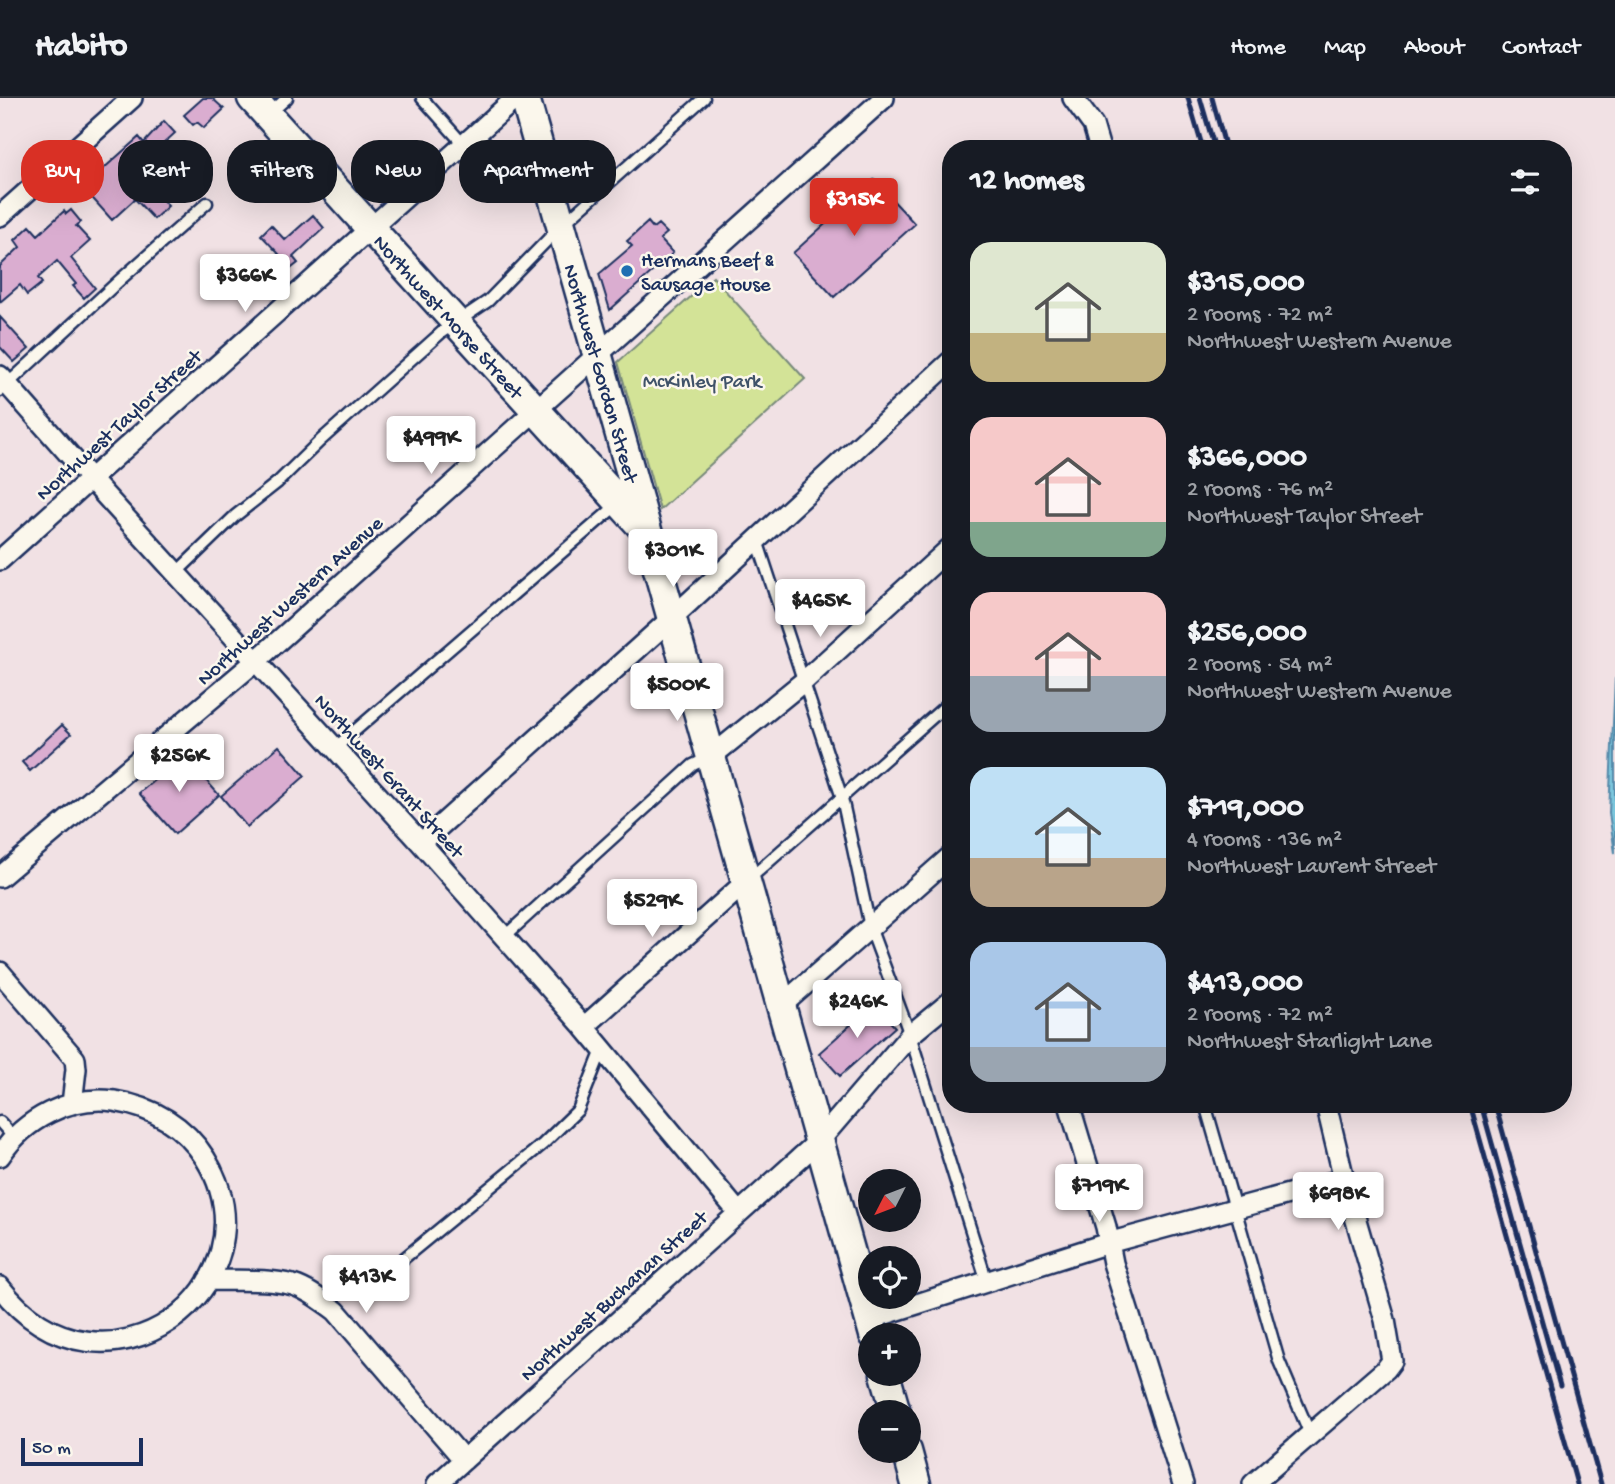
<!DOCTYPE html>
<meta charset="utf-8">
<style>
body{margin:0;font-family:"Gochi Hand",sans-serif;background:#242831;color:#f1f3f6;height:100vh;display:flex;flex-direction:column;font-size:26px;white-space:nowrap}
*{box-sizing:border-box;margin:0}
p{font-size:23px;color:#9ea1a6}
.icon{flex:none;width:38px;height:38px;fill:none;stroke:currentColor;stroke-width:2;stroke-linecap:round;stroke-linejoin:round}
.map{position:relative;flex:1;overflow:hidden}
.side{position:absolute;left:942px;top:42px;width:630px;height:973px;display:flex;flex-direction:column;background:#171b24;border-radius:28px;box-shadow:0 7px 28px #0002}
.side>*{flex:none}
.guide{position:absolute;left:21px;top:42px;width:665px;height:63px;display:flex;gap:14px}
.needle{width:46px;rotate:228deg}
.tools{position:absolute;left:858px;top:1071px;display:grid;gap:14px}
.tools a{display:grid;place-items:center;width:63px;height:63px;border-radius:50%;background:#171b24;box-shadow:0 7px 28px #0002;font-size:35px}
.scale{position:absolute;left:21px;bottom:18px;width:122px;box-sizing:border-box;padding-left:7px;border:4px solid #1b2f5e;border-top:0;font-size:19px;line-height:24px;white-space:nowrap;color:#1b2f5e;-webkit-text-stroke:5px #fbf7ec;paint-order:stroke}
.price{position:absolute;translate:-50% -60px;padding:0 16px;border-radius:7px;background:#fff;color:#222;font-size:23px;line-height:46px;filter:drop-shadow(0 2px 4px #0008)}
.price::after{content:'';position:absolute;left:50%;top:42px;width:21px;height:16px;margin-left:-10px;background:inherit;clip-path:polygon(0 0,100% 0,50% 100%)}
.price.on{background:#d93025;color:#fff}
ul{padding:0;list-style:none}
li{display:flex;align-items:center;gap:21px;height:175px;padding:0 28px}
li span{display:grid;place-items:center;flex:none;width:196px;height:140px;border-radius:21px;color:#555}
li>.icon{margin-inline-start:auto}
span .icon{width:84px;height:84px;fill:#fffc;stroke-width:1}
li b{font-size:30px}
h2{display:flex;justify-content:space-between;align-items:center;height:84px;padding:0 28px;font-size:30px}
.tag{padding:0 24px;border-radius:28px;background:#171b24;box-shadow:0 7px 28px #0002;font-size:24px;line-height:63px}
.tag.on{background:#d93025;color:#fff}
header{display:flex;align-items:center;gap:42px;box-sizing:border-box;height:98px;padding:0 35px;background:#171b24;border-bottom:2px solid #363941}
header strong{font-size:33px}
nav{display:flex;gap:38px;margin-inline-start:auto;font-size:24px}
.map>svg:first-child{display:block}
.green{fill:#d3e397;stroke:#77897a;stroke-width:2}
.water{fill:#7cc6dc;stroke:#558aaa;stroke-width:2}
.building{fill:#daadd0;stroke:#1b2f5e;stroke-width:2}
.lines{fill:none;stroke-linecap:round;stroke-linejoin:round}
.service-casing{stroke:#1b2f5e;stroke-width:15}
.minor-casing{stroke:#1b2f5e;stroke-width:24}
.secondary-casing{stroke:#1b2f5e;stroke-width:33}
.service{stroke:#fbf7ec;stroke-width:10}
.minor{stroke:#fbf7ec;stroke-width:19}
.secondary{stroke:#fbf7ec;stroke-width:28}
.rail{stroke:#1b2f5e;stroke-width:5}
.poi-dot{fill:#1f6fb2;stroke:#fbf7ec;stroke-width:2.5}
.labels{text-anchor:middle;stroke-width:5;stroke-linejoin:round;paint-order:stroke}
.poi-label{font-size:21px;fill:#1b2f5e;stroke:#fbf7ec;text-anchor:start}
.street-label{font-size:21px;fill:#1b2f5e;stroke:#fbf7ec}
.park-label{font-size:21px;fill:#405369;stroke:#fbf7ec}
</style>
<header>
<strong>Habito</strong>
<nav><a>Home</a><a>Map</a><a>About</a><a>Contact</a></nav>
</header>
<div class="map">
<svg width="1615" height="1386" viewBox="0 0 1615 1386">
<rect width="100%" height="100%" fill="#f1e1e4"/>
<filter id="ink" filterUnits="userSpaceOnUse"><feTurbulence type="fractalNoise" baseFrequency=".0143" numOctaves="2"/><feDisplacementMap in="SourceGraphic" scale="14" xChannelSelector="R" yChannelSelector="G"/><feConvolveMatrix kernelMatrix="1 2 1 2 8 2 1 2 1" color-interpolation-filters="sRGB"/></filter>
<g filter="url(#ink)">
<path class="green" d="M713 179 805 281 660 412 618 264Z"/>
<path class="water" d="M1615 580V755L1609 715Z"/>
<path class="building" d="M203 0H212L224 11 204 30 197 24 193 27 184 17Z
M164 23 175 35 163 46 180 63 151 89 168 108 154 121 135 101 112 122 86 93 88 92 84 88 139 39 144 45Z
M874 82 915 126 834 199 793 155Z
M71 112 81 124 76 128 90 143 71 160 95 190 84 200 73 188 76 186 57 163 38 180 42 185 27 197 20 187 0 204V168L20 149 15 142 30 128 38 137 64 113 66 116Z
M313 117 324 130 293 159 298 165 288 173 275 159 279 156 261 137 271 127 285 142Z
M648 124 653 130 658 126 667 135 660 141 673 155 610 212 599 176 632 148 627 143Z
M240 158 256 179 241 191 224 171Z
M0 219 29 251 14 264 0 249Z
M62 627 71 636 30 673 22 664Z
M279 648 305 678 247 729 221 698Z
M184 657 219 697 175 736 139 695Z
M874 906 895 929 840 978 819 955Z"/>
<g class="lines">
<defs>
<path id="service" d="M422 0 464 47
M269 16 287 0
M0 293 121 181 207 105
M757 442 842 700 870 829 910 937 987 1184
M176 475 235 418 278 384 321 342 442 234 488 203 561 128 704 0
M335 650 618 406
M748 782 950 604
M504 839 693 667 708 660
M1205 1006 1279 1263 1310 1336
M0 1024 14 1040
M397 1166 543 1046 578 1012 602 952"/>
<path id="minor" d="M1073 0 1093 27 1100 51
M0 118 132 0
M0 278 104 396 421 745 584 929 738 1114
M0 462 516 0
M712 658 803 584 950 450
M421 745 673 519 950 264
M0 779 256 563 884 0
M0 874 75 961 76 971 72 1006
M782 907 950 759
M584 929 747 783
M1069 1006 1106 1129 1113 1165 1183 1386
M0 1058C24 1021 70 997 114 1003 152 1009 184 1027 205 1060 284 1187 103 1323 0 1189
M208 1182C235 1183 267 1180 293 1187 309 1192 322 1203 336 1213L464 1362
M870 1221 1108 1145 1344 1081
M437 1386 820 1042 910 937 950 904
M1253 1386 1386 1271 1392 1263 1385 1222 1344 1081 1326 1006"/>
<path id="secondary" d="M252 0 643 430
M525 0 874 1237
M885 1276 896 1314
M907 1353 916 1386"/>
</defs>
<use href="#service" class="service-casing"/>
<use href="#minor" class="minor-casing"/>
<use href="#secondary" class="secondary-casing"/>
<use href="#service" class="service"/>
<use href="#minor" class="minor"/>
<use href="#secondary" class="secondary"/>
<path class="rail" d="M1188 0 1203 51
M1200 0 1215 51
M1212 0 1226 51
M1470 1006 1577 1386
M1481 1006 1560 1288
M1495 1006 1601 1386"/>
</g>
</g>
<circle class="poi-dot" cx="627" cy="173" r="7"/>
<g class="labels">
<g class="poi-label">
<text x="641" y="168">Hermans Beef &amp;<tspan x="641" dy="24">Sausage House</tspan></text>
</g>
<g class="street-label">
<text transform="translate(449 218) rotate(48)" y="7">Northwest Morse Street</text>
<text transform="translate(602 275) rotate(74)" y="7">Northwest Gordon Street</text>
<text transform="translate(118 326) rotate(-42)" y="7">Northwest Taylor Street</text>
<text transform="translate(289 502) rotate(-42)" y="7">Northwest Western Avenue</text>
<text transform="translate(390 677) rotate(48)" y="7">Northwest Grant Street</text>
<text transform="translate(613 1197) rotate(-42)" y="7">Northwest Buchanan Street</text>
</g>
<g class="park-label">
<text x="702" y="289">McKinley Park</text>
</g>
</g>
</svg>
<div class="tools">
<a><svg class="needle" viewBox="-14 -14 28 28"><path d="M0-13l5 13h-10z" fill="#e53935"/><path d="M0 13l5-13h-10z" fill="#9ea1a6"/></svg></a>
<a><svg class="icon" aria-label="locate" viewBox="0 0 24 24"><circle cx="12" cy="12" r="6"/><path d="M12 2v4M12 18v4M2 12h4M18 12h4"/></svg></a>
<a>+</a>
<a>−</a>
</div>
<div class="scale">50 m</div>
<b class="price on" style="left:854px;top:140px">$315K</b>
<b class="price" style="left:245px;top:216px">$366K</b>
<b class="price" style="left:431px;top:378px">$499K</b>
<b class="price" style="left:673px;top:491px">$301K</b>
<b class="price" style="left:820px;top:541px">$465K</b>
<b class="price" style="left:677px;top:625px">$500K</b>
<b class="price" style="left:179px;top:696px">$256K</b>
<b class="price" style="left:652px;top:841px">$529K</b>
<b class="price" style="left:857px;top:942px">$246K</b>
<b class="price" style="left:1099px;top:1126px">$719K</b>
<b class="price" style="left:1338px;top:1134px">$698K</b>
<b class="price" style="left:366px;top:1217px">$413K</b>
<div class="guide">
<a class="tag on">Buy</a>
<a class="tag">Rent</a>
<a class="tag">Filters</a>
<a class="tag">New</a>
<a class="tag">Apartment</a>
</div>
<section class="side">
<h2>12 homes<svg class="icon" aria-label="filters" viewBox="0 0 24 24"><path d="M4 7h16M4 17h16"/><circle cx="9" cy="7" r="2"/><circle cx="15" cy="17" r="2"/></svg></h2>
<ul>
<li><span style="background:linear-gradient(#dfe7d0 65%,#c2b280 0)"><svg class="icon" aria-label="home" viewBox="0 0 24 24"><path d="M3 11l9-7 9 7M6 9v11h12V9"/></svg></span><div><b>$315,000</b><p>2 rooms · 72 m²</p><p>Northwest Western Avenue</p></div></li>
<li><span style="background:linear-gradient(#f6c9c9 75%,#7fa58c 0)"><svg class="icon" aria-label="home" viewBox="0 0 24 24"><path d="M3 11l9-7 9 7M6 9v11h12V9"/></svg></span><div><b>$366,000</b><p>2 rooms · 76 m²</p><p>Northwest Taylor Street</p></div></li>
<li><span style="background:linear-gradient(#f6c9c9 60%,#9aa5b1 0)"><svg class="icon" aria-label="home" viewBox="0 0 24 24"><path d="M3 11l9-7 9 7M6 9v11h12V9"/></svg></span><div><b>$256,000</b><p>2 rooms · 54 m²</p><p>Northwest Western Avenue</p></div></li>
<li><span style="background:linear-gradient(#bfe0f5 65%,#b9a48a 0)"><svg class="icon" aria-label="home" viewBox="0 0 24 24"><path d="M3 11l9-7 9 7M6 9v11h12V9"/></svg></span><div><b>$719,000</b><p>4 rooms · 136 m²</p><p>Northwest Laurent Street</p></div></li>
<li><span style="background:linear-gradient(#a9c7e8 75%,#9aa5b1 0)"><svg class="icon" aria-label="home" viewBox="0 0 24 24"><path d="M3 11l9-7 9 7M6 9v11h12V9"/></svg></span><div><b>$413,000</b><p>2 rooms · 72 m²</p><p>Northwest Starlight Lane</p></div></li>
</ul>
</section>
</div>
